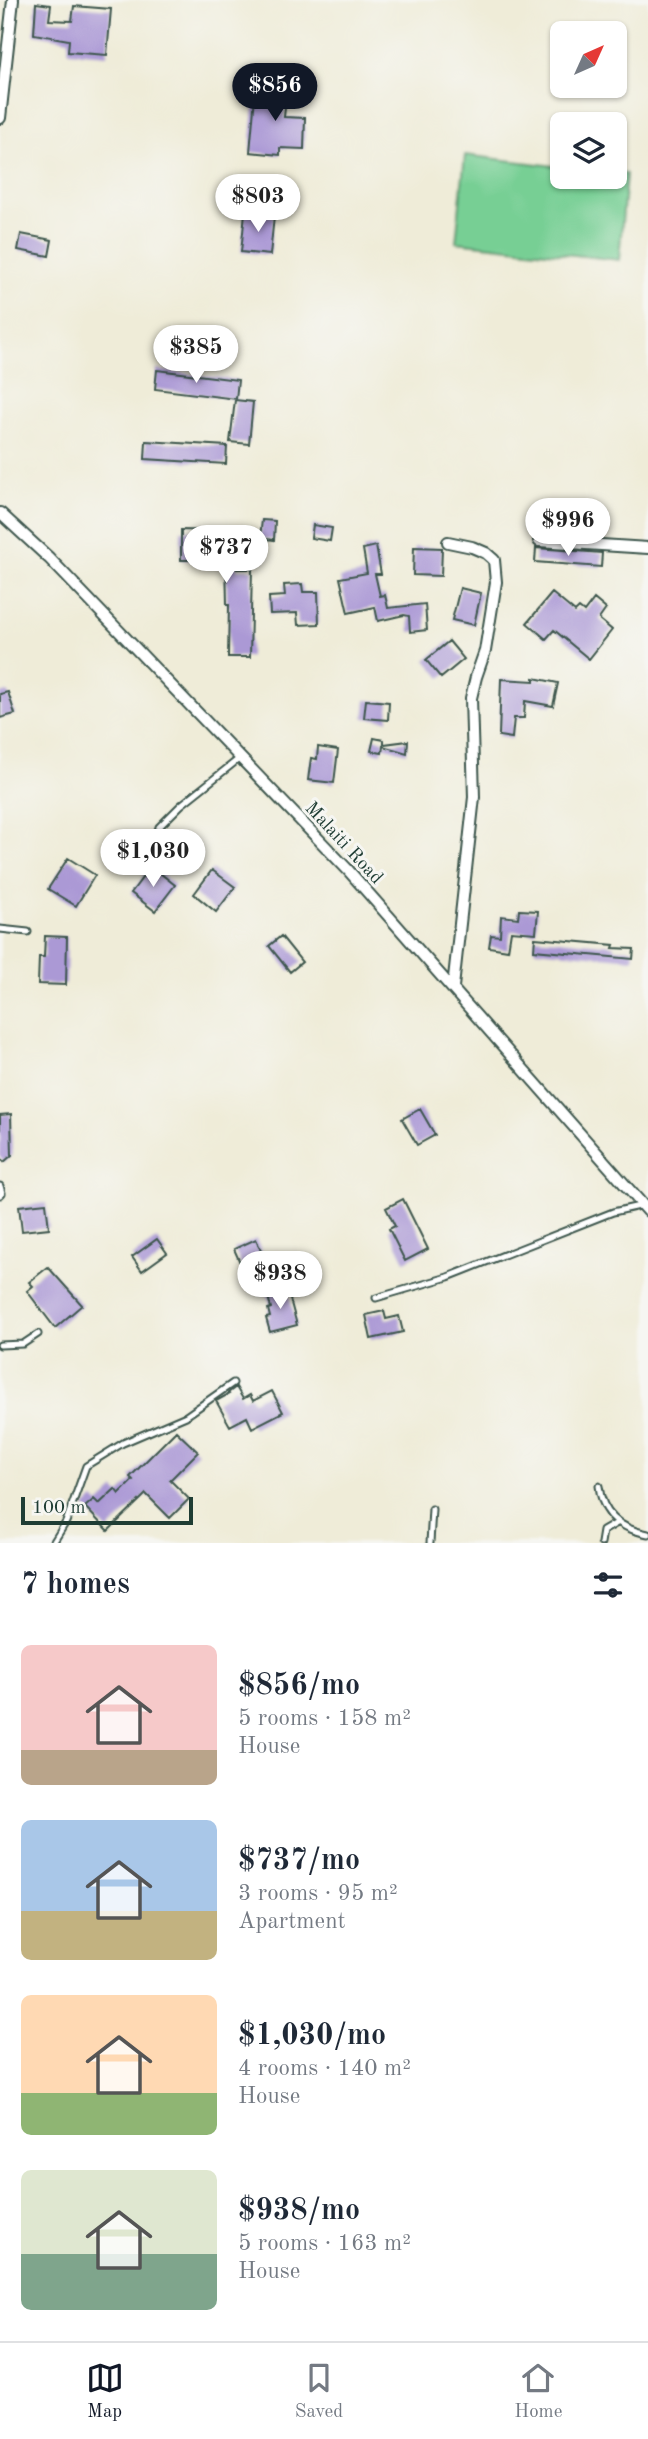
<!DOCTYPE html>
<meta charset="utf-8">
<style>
body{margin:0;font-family:"Old Standard TT",serif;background:#f2f2f3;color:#1f2937;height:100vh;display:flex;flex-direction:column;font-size:26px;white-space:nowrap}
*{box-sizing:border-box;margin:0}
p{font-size:23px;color:#747a83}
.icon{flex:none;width:38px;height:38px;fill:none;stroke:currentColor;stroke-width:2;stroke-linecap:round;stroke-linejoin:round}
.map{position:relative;height:1543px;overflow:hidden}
.details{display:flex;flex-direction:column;background:#fff;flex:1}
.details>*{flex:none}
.needle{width:46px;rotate:45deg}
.controls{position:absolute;left:550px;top:21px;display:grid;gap:14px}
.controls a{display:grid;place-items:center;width:77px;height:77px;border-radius:10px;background:#fff;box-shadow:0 2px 5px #0004;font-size:35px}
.scale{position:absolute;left:21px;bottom:18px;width:172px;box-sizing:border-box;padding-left:7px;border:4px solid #1f3d34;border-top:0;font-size:19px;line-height:24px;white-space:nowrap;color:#1f3d34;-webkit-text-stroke:5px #f6f6f2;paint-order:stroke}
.price{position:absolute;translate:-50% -60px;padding:0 16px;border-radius:24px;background:#fff;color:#222;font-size:23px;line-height:46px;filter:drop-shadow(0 2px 4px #0008)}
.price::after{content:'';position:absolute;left:50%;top:42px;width:21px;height:16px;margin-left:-10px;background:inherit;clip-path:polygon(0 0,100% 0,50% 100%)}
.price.on{background:#111827;color:#fff}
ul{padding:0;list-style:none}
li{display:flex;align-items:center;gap:21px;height:175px;padding:0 21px}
li span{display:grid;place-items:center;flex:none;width:196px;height:140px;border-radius:10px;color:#555}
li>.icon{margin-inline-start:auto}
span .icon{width:84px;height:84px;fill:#fffc;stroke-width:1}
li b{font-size:30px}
h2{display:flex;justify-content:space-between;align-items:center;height:84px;padding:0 21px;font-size:30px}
.tabs{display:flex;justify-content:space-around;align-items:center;height:98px;border-top:2px solid #e0e1e3;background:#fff;font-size:19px;color:#747a83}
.tabs a{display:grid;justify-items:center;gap:4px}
.tabs .on{color:#111827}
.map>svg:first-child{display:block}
.green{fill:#77cf94;stroke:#4b8664;stroke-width:2}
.building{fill:#ab99d5}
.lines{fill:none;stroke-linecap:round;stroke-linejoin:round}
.lane-casing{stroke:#3e574d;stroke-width:9}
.street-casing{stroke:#3e574d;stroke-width:14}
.lane{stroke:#fff;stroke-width:5}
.street{stroke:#fff;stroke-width:10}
.labels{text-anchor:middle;stroke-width:6;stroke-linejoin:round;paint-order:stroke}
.street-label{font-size:19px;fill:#1f3d34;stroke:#f6f6f2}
</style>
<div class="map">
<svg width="648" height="1543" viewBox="0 0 648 1543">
<rect width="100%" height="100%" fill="#f6f6f2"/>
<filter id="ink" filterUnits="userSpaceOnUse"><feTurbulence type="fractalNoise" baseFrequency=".0143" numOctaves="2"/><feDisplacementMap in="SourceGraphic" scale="14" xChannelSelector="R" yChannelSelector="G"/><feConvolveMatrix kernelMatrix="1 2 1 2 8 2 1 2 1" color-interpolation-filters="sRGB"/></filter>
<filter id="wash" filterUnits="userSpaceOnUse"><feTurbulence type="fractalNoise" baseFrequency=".00686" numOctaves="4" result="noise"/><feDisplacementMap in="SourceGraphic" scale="28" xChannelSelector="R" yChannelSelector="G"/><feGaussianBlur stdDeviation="1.57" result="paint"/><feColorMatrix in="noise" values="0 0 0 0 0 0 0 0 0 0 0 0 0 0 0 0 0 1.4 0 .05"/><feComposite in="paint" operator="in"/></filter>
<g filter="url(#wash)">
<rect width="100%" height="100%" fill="#efecd8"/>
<path class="green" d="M465 155 562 167V177H614V173L626 174 619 260 456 242Z"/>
<g id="blocks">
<path class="building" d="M36 3 51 5 49 20 72 21 74 6 111 9 107 55 68 52 69 40 34 34Z
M256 85 287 89 284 117 305 118 304 149 280 148V155L250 152Z
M245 213 274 216 270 255 241 252Z
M21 234 52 240 49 256 18 250Z
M157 370 238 380 236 399 155 389Z
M235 400 253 402 249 444 230 442Z
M146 441 227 446 226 464 145 459Z
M262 520 275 521 274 540 260 538Z
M313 525 332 528 330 541 311 538Z
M181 530 215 531V538H227V546H237V569H252L250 657H228L229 605H227L226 560H181Z
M376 546 381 574H375L380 596 385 595 388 608 425 604 427 630 410 632 409 616 404 615 378 621 375 607 348 613 340 578 367 573 363 549Z
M414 547 442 548 441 576 413 575Z
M536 548 602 553 601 567 535 562Z
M302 584 303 592H318L319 624 298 625 297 613 270 614 269 597 285 596 284 585Z
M460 588 481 593 474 625 452 620Z
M552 593 575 612 579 608 584 612 594 599 606 609 599 619 612 630 589 659 554 630 546 639 527 623Z
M449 641 464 659 441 678 426 660Z
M534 678 558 683 553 706 525 701 524 718H514L512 738 499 736 501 679 534 681Z
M8 692 15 714 0 718V694Z
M366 700 389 702 388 720 364 718Z
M374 738 384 740V744L408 741 407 753 383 746 382 753 371 751Z
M318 747 338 750 334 783 308 780 311 758 317 759Z
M68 858 95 875 76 906 48 889Z
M151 866 175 885 155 911 131 893Z
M212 870 235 887 216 912 194 894Z
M519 910 538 911 536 933 511 931 508 950 489 947 491 935 500 936 501 916 518 918Z
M45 936 67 937 66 985 38 984 39 957H44Z
M281 936 302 962 290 972 269 946Z
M535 938 614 945 613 948 634 949 633 959 534 950Z
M420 1109 435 1135 417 1145 402 1119Z
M11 1114 12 1155 4 1162 0 1157V1115Z
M403 1199 428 1249 405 1261 389 1229 395 1226 386 1208Z
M46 1203 49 1228 22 1231 19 1206Z
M157 1239 167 1253 142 1271 132 1257Z
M256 1239 264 1257 242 1267 234 1249Z
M48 1267 82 1305 55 1328 27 1291 33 1286 29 1282Z
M287 1288 297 1325 270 1332 266 1318 270 1317 268 1309 271 1308 267 1293Z
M384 1311 386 1319 399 1316 403 1332 371 1339 366 1315Z
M236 1387 243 1399 250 1395 253 1401 272 1391 283 1412 252 1428 247 1417 230 1426 216 1401 229 1394 228 1393Z
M176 1431 198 1452 170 1480 189 1499 170 1518 146 1494 108 1531 85 1507 94 1499 99 1504 115 1489 119 1494 133 1480 130 1477Z"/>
</g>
</g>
<g filter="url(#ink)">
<use href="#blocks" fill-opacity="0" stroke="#3e574d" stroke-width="2"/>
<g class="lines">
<defs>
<path id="lane" d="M152 850 159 827 181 805 240 758
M0 929 28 932
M0 1186 2 1193 0 1195
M376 1298 448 1277 613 1212 644 1205
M0 1345 23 1344 38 1334
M599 1486C602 1514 620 1529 648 1534
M53 1543 66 1522 86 1466 123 1443 186 1416 233 1383
M430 1543 432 1509
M601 1543 603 1531 617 1523"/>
<path id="street" d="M0 118 13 0
M0 513 49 558 348 870 648 1211
M539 541 648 548
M448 542 472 547 486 553 494 560 496 582 485 651 476 677 471 698 474 797 453 987"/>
</defs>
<use href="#lane" class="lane-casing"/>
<use href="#street" class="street-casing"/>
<use href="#lane" class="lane"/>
<use href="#street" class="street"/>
</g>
</g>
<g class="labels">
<g class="street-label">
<text transform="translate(345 842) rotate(47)" y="7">Malaiti Road</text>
</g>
</g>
</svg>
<div class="controls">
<a><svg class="needle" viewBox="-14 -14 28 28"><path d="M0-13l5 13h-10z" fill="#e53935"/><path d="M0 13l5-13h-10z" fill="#747a83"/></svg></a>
<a><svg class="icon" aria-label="layers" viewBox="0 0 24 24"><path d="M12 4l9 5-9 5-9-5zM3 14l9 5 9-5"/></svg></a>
</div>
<div class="scale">100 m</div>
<b class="price on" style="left:275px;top:123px">$856</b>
<b class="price" style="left:258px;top:234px">$803</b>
<b class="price" style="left:196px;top:385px">$385</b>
<b class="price" style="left:568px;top:558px">$996</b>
<b class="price" style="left:226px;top:585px">$737</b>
<b class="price" style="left:153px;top:889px">$1,030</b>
<b class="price" style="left:280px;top:1311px">$938</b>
</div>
<section class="details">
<h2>7 homes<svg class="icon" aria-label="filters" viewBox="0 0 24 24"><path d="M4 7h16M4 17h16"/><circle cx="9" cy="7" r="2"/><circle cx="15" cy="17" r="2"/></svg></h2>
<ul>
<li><span style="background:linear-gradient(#f6c9c9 75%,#b9a48a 0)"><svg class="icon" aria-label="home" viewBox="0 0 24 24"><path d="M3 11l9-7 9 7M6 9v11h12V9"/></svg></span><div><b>$856/mo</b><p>5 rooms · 158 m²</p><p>House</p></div></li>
<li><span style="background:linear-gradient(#a9c7e8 65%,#c2b280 0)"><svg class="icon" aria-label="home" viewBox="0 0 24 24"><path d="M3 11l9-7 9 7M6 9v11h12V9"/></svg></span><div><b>$737/mo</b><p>3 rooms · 95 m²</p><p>Apartment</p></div></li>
<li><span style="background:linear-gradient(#ffd9b3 70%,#8fb573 0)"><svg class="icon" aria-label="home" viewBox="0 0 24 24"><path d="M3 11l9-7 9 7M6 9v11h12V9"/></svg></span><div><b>$1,030/mo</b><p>4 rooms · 140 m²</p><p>House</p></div></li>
<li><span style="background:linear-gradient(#dfe7d0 60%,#7fa58c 0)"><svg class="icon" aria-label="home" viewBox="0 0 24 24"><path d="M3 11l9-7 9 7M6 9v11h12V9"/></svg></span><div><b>$938/mo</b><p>5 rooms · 163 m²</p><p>House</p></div></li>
</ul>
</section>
<nav class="tabs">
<a class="on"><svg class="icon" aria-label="map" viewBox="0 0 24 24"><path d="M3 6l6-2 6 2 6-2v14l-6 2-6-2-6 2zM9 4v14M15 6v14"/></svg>Map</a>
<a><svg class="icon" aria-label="saved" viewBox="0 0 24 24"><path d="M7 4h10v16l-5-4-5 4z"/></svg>Saved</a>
<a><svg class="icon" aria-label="home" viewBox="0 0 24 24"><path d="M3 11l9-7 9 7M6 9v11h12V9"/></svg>Home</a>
</nav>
